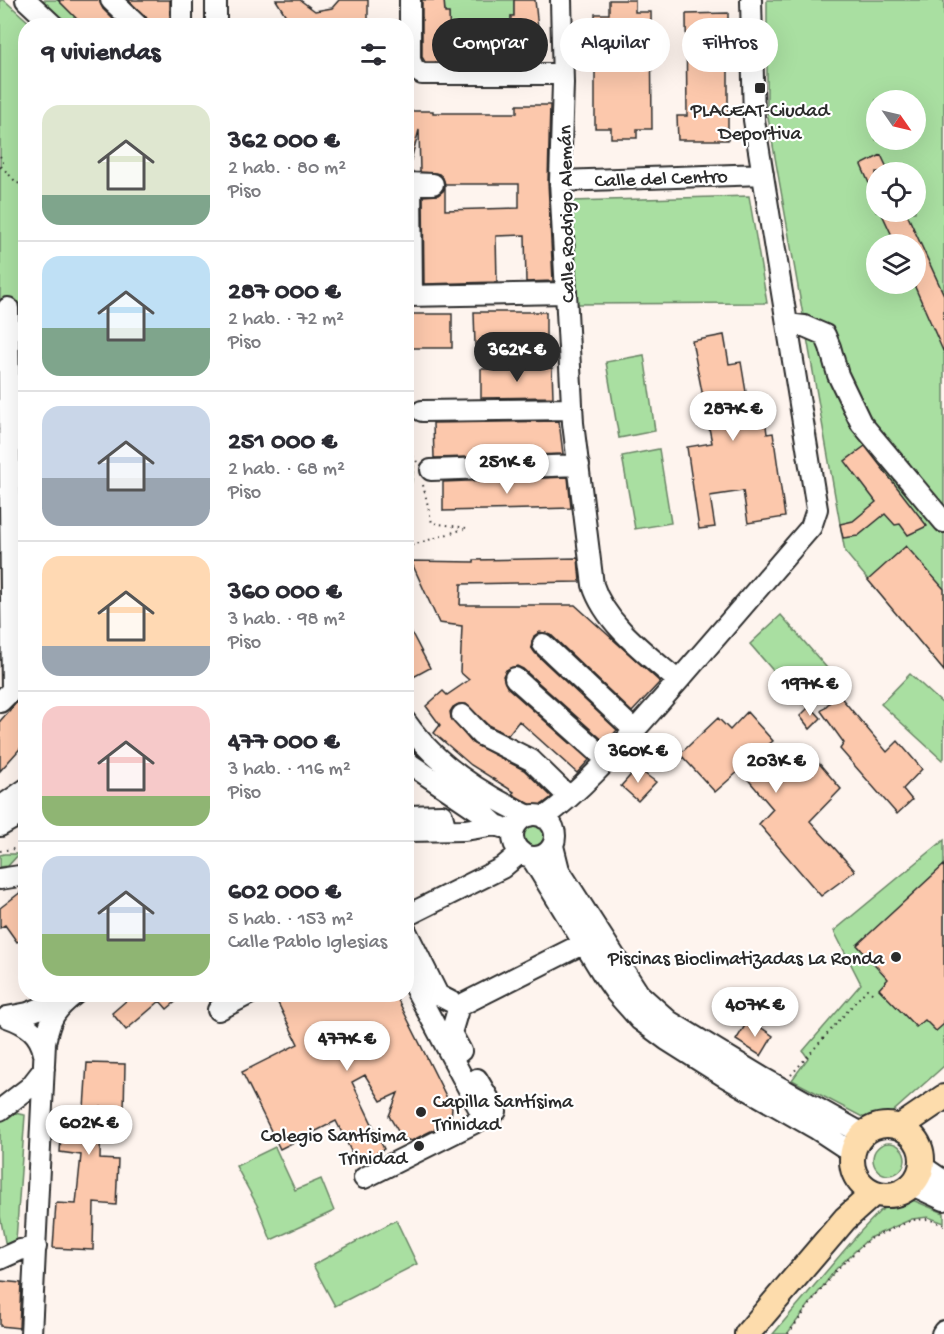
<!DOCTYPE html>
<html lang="es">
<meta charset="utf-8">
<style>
body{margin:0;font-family:"Gochi Hand",sans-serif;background:#f2f2f3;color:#2b2b33;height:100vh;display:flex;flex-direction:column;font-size:22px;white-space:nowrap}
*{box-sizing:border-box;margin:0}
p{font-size:20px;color:#7c7c81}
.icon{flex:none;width:33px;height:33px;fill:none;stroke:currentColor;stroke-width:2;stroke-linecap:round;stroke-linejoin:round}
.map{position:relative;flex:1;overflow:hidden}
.sheet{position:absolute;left:18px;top:18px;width:396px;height:984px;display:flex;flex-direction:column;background:#fff;border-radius:24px;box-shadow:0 6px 24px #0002}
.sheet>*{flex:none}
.banner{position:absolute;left:432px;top:18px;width:422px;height:54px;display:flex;gap:12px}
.needle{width:39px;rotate:124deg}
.fabs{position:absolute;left:866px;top:90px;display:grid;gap:12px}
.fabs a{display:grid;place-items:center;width:60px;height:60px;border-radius:50%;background:#fff;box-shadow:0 6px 24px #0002;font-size:30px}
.price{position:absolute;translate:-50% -51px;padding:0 14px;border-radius:21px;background:#fff;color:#222;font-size:20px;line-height:39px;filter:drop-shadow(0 2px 3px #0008)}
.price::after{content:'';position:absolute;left:50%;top:36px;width:18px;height:14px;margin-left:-9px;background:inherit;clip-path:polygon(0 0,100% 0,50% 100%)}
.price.current{background:#2b2b2b;color:#fff}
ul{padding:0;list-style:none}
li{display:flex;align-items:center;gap:18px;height:150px;padding:0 24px}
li+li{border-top:2px solid #e1e1e2}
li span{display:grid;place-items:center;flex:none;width:168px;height:120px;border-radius:18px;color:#555}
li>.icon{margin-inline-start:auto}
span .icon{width:72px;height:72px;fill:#fffc;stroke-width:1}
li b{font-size:26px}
h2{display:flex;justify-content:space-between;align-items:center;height:72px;padding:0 24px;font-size:26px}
.tag{padding:0 21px;border-radius:27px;background:#fff;box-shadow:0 6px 24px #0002;font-size:21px;line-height:54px}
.tag.current{background:#2b2b2b;color:#fff}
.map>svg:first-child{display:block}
.green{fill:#a9dfa1;stroke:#6a8566;stroke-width:1.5;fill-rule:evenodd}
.building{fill:#fcc8ac;stroke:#2b2b2b;stroke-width:1.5}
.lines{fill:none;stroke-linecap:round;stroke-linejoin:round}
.minor-casing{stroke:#2b2b2b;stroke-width:24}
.major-casing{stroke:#2b2b2b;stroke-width:28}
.path{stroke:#2b2b2b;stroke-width:2;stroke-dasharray:1.5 4.5;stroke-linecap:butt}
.minor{stroke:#fff;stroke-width:20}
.major{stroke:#fddcac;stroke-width:24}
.poi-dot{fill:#2b2b2b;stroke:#fff;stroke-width:2}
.labels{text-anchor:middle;stroke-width:4.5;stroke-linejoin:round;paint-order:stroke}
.poi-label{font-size:20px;fill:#2b2b2b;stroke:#fff;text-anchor:end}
.street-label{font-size:20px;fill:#2b2b2b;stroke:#fff}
</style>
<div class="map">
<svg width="944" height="1334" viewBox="0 0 944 1334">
<rect width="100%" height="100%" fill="#fef4ee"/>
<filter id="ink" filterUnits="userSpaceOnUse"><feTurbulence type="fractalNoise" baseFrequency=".0167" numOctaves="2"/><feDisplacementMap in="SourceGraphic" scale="12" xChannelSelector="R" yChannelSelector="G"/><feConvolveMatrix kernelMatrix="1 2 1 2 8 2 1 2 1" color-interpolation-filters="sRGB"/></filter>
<g filter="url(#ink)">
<path class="green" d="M0 0H4L32 25 26 26 25 305 0 299Z
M36 0H58L84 25H64Z
M444 0H514V16H511V45C488 49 468 49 446 43L449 35V14L445 13Z
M767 0H944V671L845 552 767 112ZM876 100H915V140H876ZM876 172H915V212H876ZM876 244H915V284H876Z
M749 196 767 303 576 304 572 201Z
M644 355 655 431 619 438 606 362Z
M659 449 671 523 635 529 622 456Z
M407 455 414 466 407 513Z
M781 615 833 675 802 704 750 644Z
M910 674 944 705V758L942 760 881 704Z
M523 836a12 12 0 1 1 24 0a12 12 0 1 1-24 0Z
M944 840V1066L888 1116 868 1120 792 1080 808 1058 803 1051 861 984 834 931Z
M4 854H19L8 866 0 867V855Z
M14 1113 25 1115 16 1240 6 1247 0 1216V1121Z
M873 1159a16 16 0 1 1 32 0a16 16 0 1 1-32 0Z
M275 1147 295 1190 321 1179 334 1211 271 1240 258 1207 236 1166Z
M910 1199 944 1213V1223L928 1217 912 1219 869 1238 836 1269 787 1334H773L859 1233 880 1211 899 1200Z
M396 1220 417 1264 335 1306 313 1265Z"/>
<path class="building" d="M58 0H99L103 9 120 26H84Z
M128 0H170V26H150L146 17Z
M276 0H300L315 11 332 8 339 0H368V26H297L286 16Z
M422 0H444L445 13H449L450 43H466V48H495V45H511V16H514V0H535L539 38H536V49H528V62H425L422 57Z
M609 0H635V12H651L652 129H637V138H611V128H595V14H609Z
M728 13V140H678L677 116H687L686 14Z
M517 105H550L548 182 553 281 526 282 525 235 496 236 497 282 424 284 423 196 438 195 443 191 445 185V210L519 208V184H445L443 178 439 174 420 172 419 130 411 160 406 159V111H433V113H517Z
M881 155 889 172H876V199L861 165Z
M881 212H906L944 295V353L915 287V244H896Z
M474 312H546V345H475Z
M406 314H452V348H406Z
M724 335 729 364 741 362 748 404 763 402 767 434 773 433 785 517 748 523 743 491 710 496 715 527 699 529 687 447 712 443 692 341Z
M552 368 553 397 481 398V369Z
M559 421 563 454 434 458 433 423Z
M865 446 879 464 927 526 908 535 900 524 895 525 885 514 858 536 843 538 840 524 853 521 876 502 845 461Z
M568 477 571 508 443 511V482Z
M906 546 944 589V671L868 580Z
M578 558 580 582 461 584 460 605H575L660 682 632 712 551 635 540 632 534 636 531 647 535 653 617 730 606 743 523 669 517 666 506 670 503 676 507 687 589 760 577 773 519 721 508 735 488 725 466 704H459L453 707 450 712 451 718 472 743 524 770 552 797 537 808 512 794 514 792 471 765 434 733 440 725 426 706 443 691 447 695 469 680 460 672 462 626 439 623 411 561 474 562V560Z
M406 622 430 668 406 681Z
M26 692V742L0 771V721Z
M838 694 887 752 898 741 922 769 903 789 912 800 897 814 840 749 844 743 821 711Z
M810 706 821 718 810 729 800 716Z
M747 712 773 741 764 748 783 771 805 747 841 789 810 821 855 871 821 896 759 824 773 809 740 770 715 792 680 754 718 718 730 730Z
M637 768 656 782 638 801 621 786Z
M944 865V1024L936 1031 925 1020 916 1027 879 989 888 979 857 945Z
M26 888V936L17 942 5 925 0 928V908Z
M134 994H185L167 1009 160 1001 126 1030 112 1013Z
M285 994H395L452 1108 451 1118 445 1122V1124L411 1141 402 1138 389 1116 398 1093 381 1101 365 1075 352 1082 384 1149 357 1163 336 1121 280 1149 242 1072 298 1044 276 999Z
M749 1019 773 1036 761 1056 736 1040Z
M87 1063 125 1064 124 1110 101 1107 100 1159 118 1160 116 1205 94 1203 93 1250 53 1248 56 1203 76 1204 81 1155 60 1152 63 1108H84Z
M0 1281 21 1283 19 1328 0 1326Z"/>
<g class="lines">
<defs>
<path id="minor" d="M26 0 54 26
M111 0 138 26
M182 0V26
M410 0V60L414 69 422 74H562
M561 0 563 83 560 181 573 423 593 585C605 624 648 655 678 681
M216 26V0
M560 181 763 174
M406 183 433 184
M411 183 412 296
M406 296 566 293
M787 324 804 326 825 335 830 347 838 375 861 423 944 522
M422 411 572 409
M431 470 579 465
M543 644 634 730
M515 678 607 760
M0 702 12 690 8 308
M462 715 481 735 531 760 569 797
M406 722C436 765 481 794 529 816
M406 759 410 764 485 815 496 825
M0 807 26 789
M513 836a21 21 0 1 1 42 0a21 21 0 1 1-42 0Z
M406 816 442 815 446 830
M544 818C587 786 622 744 658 704 709 646 760 586 811 527L817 509 754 120 751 0
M0 826 26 811
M406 831 465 830 496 825 502 827
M553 846 559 870 639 994 669 1021 763 1078 863 1134
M531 857 602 973 616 993 640 1020 667 1040 724 1076 815 1128 853 1153
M0 879 26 875
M406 916 502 868 521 852
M406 931 438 995 459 1006 584 943
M459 1006 451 1033 461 1051
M218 1010 249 994
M7 1017 28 1013 64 999
M7 1017C27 1024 40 1033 44 1054
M477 1079 496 1111 484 1118
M0 1110 30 1087 44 1069
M922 1166 944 1181
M364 1178 484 1118 406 971
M912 1185 944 1200
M0 1259 20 1250 36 1247
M31 1334 45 1043C50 1019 54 1010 75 994
M942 1334 944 1331"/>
<path id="major" d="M852 1160a35 35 0 1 1 70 0a35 35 0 1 1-70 0Z
M900 1127 944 1097
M747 1334 845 1219 874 1193"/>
</defs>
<use href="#minor" class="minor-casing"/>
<use href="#major" class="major-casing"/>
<path class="path" d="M0 156 3 162 0 168
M1 166 17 183 26 185
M406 446 417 462
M423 485 432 523 467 528
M406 547 464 529
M0 851 26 847
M791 1075 867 989 873 994
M788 1334 836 1270 869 1239 913 1220 928 1219 944 1225"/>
<use href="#minor" class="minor"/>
<use href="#major" class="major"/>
</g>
</g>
<g class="poi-dot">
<rect x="754" y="82" width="12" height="12" rx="3"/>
<circle cx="896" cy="957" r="6"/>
<circle cx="421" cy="1112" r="6"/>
<circle cx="419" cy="1146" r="6"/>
</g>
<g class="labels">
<g class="poi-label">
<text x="760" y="116" text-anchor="middle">PLACEAT-Ciudad<tspan x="760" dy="23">Deportiva</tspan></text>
<text x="884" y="964">Piscinas Bioclimatizadas La Ronda</text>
<text x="433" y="1107" text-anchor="start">Capilla Santísima<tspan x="433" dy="23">Trinidad</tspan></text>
<text x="407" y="1141">Colegio Santísima<tspan x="407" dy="23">Trinidad</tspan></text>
</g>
<g class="street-label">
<text transform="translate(661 177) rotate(-2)" y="7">Calle del Centro</text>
<text transform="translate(565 214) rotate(-91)" y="7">Calle Rodrigo Alemán</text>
</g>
</g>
</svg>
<div class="fabs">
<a><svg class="needle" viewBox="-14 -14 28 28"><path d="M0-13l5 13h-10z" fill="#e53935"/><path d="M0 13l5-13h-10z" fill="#7c7c81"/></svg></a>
<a><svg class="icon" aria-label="locate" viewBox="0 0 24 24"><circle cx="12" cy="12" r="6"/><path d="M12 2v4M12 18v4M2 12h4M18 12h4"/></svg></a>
<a><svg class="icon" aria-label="layers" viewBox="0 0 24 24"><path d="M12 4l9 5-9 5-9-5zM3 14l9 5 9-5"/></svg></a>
</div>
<b class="price current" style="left:517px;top:383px">362K €</b>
<b class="price" style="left:733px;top:442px">287K €</b>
<b class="price" style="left:507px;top:495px">251K €</b>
<b class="price" style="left:810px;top:717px">197K €</b>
<b class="price" style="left:638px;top:784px">360K €</b>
<b class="price" style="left:776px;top:794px">203K €</b>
<b class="price" style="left:755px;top:1038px">407K €</b>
<b class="price" style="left:347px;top:1072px">477K €</b>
<b class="price" style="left:89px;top:1156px">602K €</b>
<div class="banner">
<a class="tag current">Comprar</a>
<a class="tag">Alquilar</a>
<a class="tag">Filtros</a>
</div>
<section class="sheet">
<h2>9 viviendas<svg class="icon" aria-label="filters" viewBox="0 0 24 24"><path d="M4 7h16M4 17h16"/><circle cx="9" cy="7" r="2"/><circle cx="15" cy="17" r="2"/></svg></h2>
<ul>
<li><span style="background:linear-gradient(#dfe7d0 75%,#7fa58c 0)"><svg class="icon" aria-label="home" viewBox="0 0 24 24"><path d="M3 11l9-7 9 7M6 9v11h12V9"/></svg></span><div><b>362 000 €</b><p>2 hab. · 80 m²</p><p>Piso</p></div></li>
<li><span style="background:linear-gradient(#bfe0f5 60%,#7fa58c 0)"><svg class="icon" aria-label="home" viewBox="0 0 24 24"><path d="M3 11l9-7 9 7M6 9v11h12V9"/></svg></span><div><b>287 000 €</b><p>2 hab. · 72 m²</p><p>Piso</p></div></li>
<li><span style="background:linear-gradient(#c9d6e8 60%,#9aa5b1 0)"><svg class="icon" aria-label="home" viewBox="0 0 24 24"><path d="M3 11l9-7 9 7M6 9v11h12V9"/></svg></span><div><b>251 000 €</b><p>2 hab. · 68 m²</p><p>Piso</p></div></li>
<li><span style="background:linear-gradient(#ffd9b3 75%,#9aa5b1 0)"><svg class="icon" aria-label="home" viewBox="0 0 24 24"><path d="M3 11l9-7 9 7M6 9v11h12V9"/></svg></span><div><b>360 000 €</b><p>3 hab. · 98 m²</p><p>Piso</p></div></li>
<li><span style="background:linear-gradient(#f6c9c9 75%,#8fb573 0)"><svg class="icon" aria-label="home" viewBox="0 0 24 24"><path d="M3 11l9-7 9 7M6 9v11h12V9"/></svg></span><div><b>477 000 €</b><p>3 hab. · 116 m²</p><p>Piso</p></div></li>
<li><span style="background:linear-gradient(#c9d6e8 65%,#8fb573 0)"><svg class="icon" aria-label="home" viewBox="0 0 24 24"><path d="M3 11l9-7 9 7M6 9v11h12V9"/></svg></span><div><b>602 000 €</b><p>5 hab. · 153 m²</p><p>Calle Pablo Iglesias</p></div></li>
</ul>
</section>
</div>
